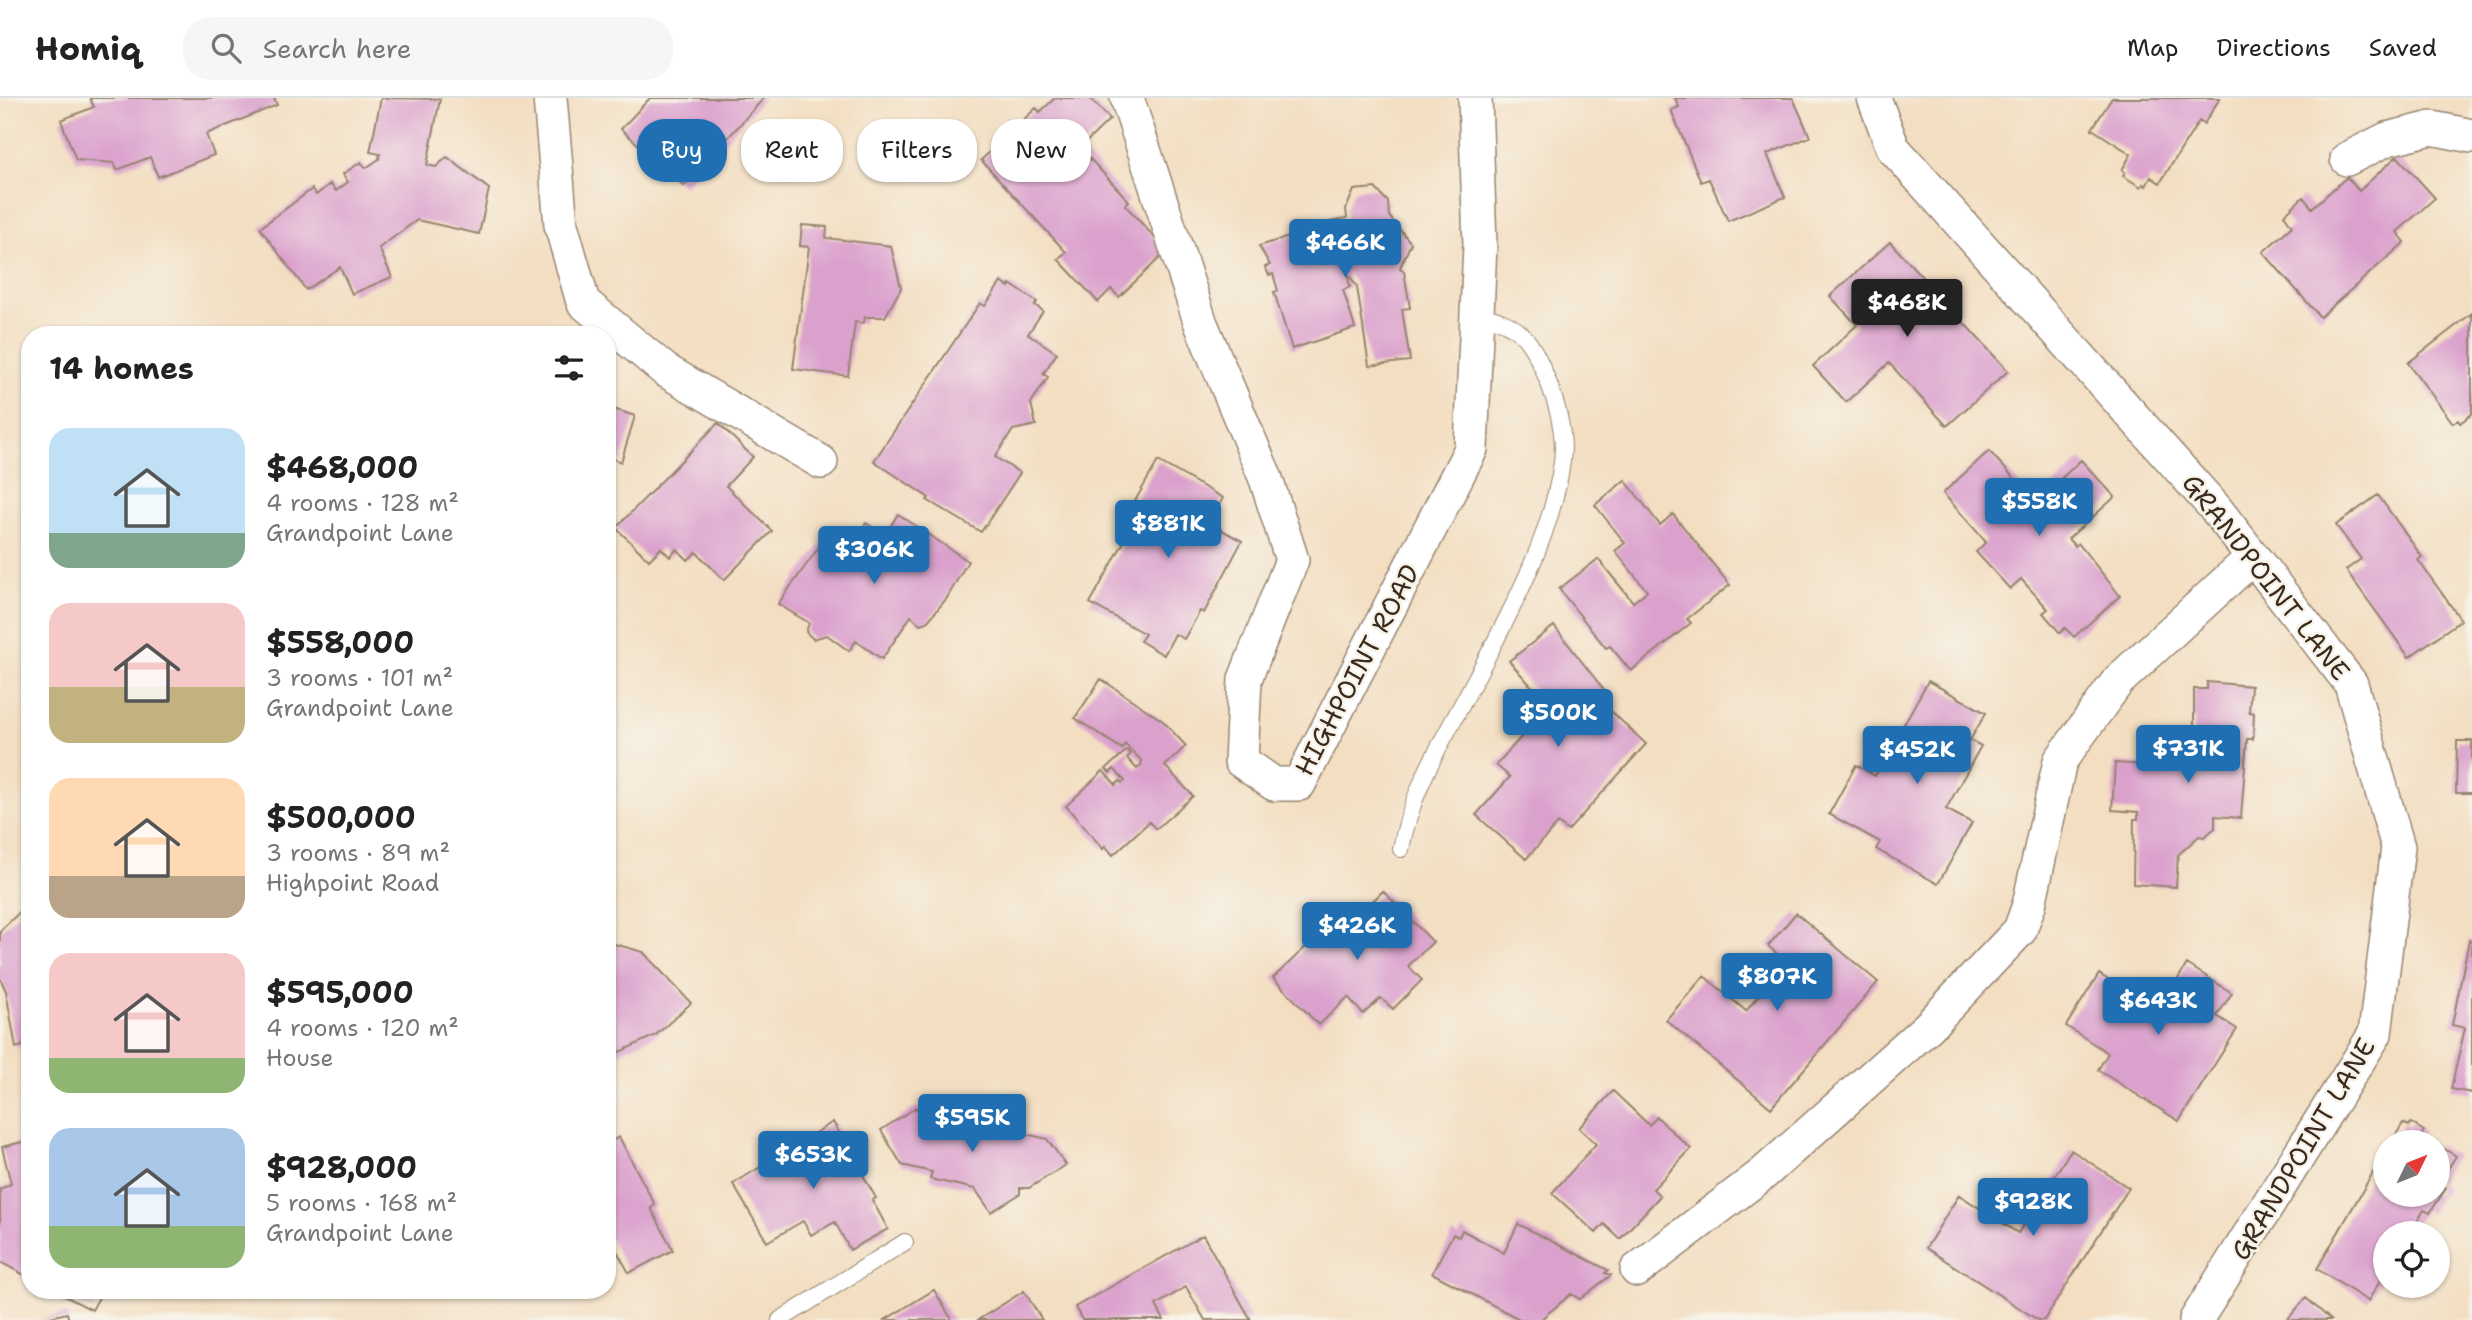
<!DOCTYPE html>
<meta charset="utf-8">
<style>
body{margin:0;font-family:"Shantell Sans",sans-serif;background:#f6f6f6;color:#222;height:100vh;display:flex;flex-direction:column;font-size:26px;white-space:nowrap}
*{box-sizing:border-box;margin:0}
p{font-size:23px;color:#767676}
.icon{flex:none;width:38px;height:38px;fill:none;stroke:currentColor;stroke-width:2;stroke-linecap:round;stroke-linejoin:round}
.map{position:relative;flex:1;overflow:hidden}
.details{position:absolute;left:21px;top:228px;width:595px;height:973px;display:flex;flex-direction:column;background:#fff;border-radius:28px;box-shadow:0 2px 5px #0004}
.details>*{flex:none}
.guide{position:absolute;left:637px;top:21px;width:665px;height:63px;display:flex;gap:14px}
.needle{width:46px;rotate:47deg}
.fabs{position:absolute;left:2373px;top:1032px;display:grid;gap:14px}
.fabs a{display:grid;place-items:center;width:77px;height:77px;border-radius:50%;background:#fff;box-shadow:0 2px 5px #0004;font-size:35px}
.price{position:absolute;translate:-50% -60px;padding:0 16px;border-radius:7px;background:#1f6fb2;color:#fff;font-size:23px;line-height:46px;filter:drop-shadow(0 2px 4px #0008)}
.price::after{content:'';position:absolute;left:50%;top:42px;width:21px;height:16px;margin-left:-10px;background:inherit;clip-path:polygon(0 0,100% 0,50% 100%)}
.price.active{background:#222;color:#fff}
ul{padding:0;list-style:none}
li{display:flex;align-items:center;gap:21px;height:175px;padding:0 28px}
li span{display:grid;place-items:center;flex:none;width:196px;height:140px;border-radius:21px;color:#555}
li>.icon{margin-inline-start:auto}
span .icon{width:84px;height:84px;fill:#fffc;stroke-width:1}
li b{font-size:30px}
h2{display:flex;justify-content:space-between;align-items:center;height:84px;padding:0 28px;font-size:30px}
.tag{padding:0 24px;border-radius:28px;background:#fff;box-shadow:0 2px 5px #0004;font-size:24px;line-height:63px}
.tag.active{background:#1f6fb2;color:#fff}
header{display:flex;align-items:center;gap:42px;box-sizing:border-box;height:98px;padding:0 35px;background:#fff;border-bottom:2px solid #e0e0e0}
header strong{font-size:33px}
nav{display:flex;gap:38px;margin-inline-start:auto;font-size:24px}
.search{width:490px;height:63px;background:#f6f6f6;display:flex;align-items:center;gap:18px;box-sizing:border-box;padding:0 24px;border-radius:28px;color:#767676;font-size:26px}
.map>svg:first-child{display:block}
.building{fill:#dba1cd}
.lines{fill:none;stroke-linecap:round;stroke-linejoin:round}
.service-casing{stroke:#978470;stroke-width:18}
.minor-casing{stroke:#978470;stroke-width:36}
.service{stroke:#fff;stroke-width:16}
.minor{stroke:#fff;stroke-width:33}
.labels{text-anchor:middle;stroke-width:5;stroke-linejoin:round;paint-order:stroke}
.street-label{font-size:26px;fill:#3b2a1e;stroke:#f7f3e8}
</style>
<header>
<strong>Homiq</strong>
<div class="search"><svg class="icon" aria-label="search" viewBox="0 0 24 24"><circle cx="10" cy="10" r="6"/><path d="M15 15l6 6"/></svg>Search here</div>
<nav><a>Map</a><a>Directions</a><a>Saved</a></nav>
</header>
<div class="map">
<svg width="2472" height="1222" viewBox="0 0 2472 1222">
<rect width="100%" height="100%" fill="#f7f3e8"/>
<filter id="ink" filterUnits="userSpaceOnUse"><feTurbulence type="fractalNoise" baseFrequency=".0143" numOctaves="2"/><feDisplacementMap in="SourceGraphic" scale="14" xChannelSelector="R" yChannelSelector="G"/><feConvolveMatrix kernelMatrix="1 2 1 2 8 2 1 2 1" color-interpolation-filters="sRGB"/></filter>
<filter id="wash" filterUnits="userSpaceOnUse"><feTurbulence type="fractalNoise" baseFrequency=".00686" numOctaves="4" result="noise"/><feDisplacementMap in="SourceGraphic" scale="28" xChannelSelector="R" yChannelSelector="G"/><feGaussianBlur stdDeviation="1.57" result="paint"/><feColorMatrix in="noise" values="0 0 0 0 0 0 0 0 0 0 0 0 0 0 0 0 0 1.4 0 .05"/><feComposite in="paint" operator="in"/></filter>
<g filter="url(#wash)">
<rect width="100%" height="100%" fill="#f3dec1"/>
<g id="blocks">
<path class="building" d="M90 0H274L277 7 206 36 214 57 158 79 150 59 117 72 114 65 76 62 61 22 94 9Z
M381 0 440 1 427 67 436 69 447 59 489 91 479 136 417 122 379 150 392 179 352 196 340 169 306 192 260 130 312 91 316 97 330 86 336 93 348 84 343 76 361 64 366 70 379 61 380 56 370 54Z
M650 0H764L684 88 621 31Z
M1055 0H1090L1110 21 1080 50 1129 103 1125 107 1167 153 1119 199 1111 191 1098 204 1058 161 1066 154 981 62 1036 10 1040 14Z
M1675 0H1793L1810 39 1767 56 1785 99 1728 123 1709 81 1701 84 1671 12 1679 9Z
M2112 0H2220L2204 26 2199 23 2160 85 2151 79 2146 88 2143 86 2141 89 2123 78 2125 74 2122 72 2131 56 2092 31Z
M2397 58 2435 100 2397 134 2405 144 2320 219 2263 154 2292 128 2284 117 2303 99 2312 110 2347 79 2359 93Z
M1375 90 1388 104 1389 118 1411 145 1400 170 1404 173 1410 210 1402 211 1410 263 1369 268 1357 189 1347 174 1350 189 1343 192 1355 230 1292 251 1274 194 1278 193 1273 176 1269 177 1265 169 1270 167 1259 148 1305 134 1304 130 1347 120 1346 111 1354 92Z
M802 127 827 129 826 140 891 148 901 190 885 219H865L864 225 855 224 848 278 793 271 809 149 800 148Z
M1890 144 2008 273 1947 328 1889 265 1846 304 1813 268 1857 227 1830 198Z
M1001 184 1009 189 1010 186 1037 204 1035 207 1043 213 1028 236 1057 255 1043 276 1048 279 1031 305 1036 327 1013 332 995 359 1020 375 981 434 927 402 929 400 874 363 980 205 985 208Z
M2472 215V316L2460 325 2458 322 2453 325 2408 265Z
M607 309 635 318 621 364 611 360 608 369Z
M718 325 753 359 726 388 772 433 724 482 696 454 688 462 677 451 670 459 661 450 649 462 616 430Z
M1989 353 2036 404 2081 362 2115 399 2068 441 2075 448 2078 445 2120 498 2074 539 2065 530 2060 535 2043 515 2048 511 2021 481 2010 491 1976 454 1986 444 1943 395Z
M1158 363 1223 400 1209 425 1242 443 1204 515 1200 513 1184 541 1175 536 1164 557 1140 543 1145 536 1090 505 1141 413 1132 408Z
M1625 382 1660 427 1673 416 1730 487 1687 521 1691 525 1631 573 1610 548 1606 550 1559 491 1598 461 1633 504 1647 493 1615 453 1625 445 1595 407Z
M2378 397 2422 459 2418 462 2461 522 2409 559 2346 472 2361 461 2336 427Z
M898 416 968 463 947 500 927 524 920 526 911 518 882 561 856 543 849 553 827 537 813 541 806 534 809 525 778 506 825 441 847 454 866 425 885 437Z
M1554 528 1604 592 1596 599 1646 646 1568 733 1558 725 1526 761 1476 717 1510 679 1496 667 1549 608 1509 563Z
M1101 581 1163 623 1186 648 1165 668 1193 698 1156 731 1149 724 1113 757 1105 748 1103 751 1066 708 1103 673 1116 687 1120 683 1122 685 1125 683 1114 671 1110 675 1106 671 1127 652 1131 656 1127 660 1137 671 1141 667 1142 663 1125 646 1122 651 1075 620Z
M1928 583 1986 615 1970 642 1981 648 1946 711 1972 725 1938 786 1876 751 1880 744 1829 716 1856 667 1875 678Z
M2207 584 2251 588 2249 614 2254 615 2253 641H2247L2241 720 2215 718V730L2204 739 2199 738 2178 757 2176 789 2133 786 2134 721H2138V714L2112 712 2115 665 2191 670 2189 661 2194 633V591H2207Z
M2457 643H2472V695H2456Z
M1383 793 1433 844 1408 868 1422 882 1393 911 1381 900 1363 916 1348 899 1319 927 1273 880 1332 824 1341 834Z
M30 804V945L16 950 6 893 0 880V833Z
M1796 815 1878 884 1771 1010 1666 922 1704 878 1746 913 1787 864 1768 848Z
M2469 842 2472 843V995L2451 991 2465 930 2452 927Z
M607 844 643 854 691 905 656 937 620 954 607 947Z
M2187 866 2232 895 2217 918 2237 931 2179 1023 2098 972 2108 955 2066 928 2099 876 2153 910 2168 886 2173 889Z
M1613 993 1649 1027 1657 1019 1691 1051 1653 1091 1660 1098 1620 1141 1604 1126 1596 1135 1552 1095 1596 1046 1579 1030Z
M915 1010 1047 1041 1066 1067 1029 1090H1020V1096L991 1114 975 1091 930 1081 932 1074 902 1067 881 1032Z
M833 1024 876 1100 872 1102 888 1131 850 1152 835 1124 811 1137 803 1123 767 1144 733 1086Z
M2403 1025 2409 1028 2411 1025 2424 1033 2421 1037 2434 1045H2391Z
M619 1039 655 1107 651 1110 673 1152 629 1175 607 1135V1045Z
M30 1042V1180L0 1164V1091L11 1086 2 1049Z
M2438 1047 2456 1058 2439 1085 2446 1090 2430 1115 2424 1112 2410 1136H2385V1175L2368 1203 2317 1171 2385 1054V1097H2438Z
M2071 1052 2129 1090 2044 1222H2038L1926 1150 1959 1097 2018 1135Z
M1518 1126 1608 1172 1605 1175 1611 1177 1580 1201 1571 1196 1540 1222H1521L1432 1175 1453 1136 1459 1139 1462 1132 1504 1155Z
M1203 1137 1251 1222H1205L1186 1189 1156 1207 1164 1222H1082L1075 1209Z
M53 1192H103L92 1212Z
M934 1192 952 1222H885Z
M1024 1193 1042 1222H978Z
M2306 1200 2331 1222H2287Z
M67 1215 69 1222H42V1221Z"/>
</g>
</g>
<g filter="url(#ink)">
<use href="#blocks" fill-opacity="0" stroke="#978470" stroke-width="2"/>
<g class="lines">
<defs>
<path id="service" d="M1401 751C1412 691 1440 648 1468 595 1505 525 1551 443 1562 364 1566 334 1556 302 1545 276 1528 236 1518 226 1477 216
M780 1222 905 1144"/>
<path id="minor" d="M550 0 561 127 583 204 665 272 821 364
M1127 0 1201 226 1266 381 1292 462 1245 581 1241 663 1274 686H1299L1471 351 1480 147 1475 0
M1874 0 1893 50 2216 411 2351 586 2398 749 2375 936 2196 1222
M2347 61 2387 41 2432 30 2472 38
M1637 1172 1764 1075 1928 929 2020 832 2029 807 2060 663 2118 583 2253 459"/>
</defs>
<use href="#service" class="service-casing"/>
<use href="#minor" class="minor-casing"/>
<use href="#service" class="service"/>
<use href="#minor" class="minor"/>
</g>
</g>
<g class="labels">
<g class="street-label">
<text transform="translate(2266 479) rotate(52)" y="9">GRANDPOINT LANE</text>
<text transform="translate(1357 572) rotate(-62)" y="9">HIGHPOINT ROAD</text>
<text transform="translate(2303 1051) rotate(-59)" y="9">GRANDPOINT LANE</text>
</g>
</g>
</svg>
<div class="fabs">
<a><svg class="needle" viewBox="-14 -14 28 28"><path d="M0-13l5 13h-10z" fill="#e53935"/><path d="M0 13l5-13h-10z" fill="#767676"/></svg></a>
<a><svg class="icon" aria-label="locate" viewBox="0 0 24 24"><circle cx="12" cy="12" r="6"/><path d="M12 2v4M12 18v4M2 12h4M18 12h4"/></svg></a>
</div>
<b class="price" style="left:1345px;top:181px">$466K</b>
<b class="price active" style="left:1907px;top:241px">$468K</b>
<b class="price" style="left:2039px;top:440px">$558K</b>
<b class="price" style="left:1168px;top:462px">$881K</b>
<b class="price" style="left:874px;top:488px">$306K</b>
<b class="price" style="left:1558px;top:651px">$500K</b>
<b class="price" style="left:2188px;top:687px">$731K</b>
<b class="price" style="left:1917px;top:688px">$452K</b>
<b class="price" style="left:1357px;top:864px">$426K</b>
<b class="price" style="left:1777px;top:915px">$807K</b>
<b class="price" style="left:2158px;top:939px">$643K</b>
<b class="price" style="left:972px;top:1056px">$595K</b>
<b class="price" style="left:813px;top:1093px">$653K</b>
<b class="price" style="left:2033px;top:1140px">$928K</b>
<div class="guide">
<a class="tag active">Buy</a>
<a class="tag">Rent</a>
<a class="tag">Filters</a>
<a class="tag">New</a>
</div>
<section class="details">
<h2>14 homes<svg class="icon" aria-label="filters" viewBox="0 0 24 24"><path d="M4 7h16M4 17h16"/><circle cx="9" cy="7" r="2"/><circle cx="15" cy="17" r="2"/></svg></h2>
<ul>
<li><span style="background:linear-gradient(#bfe0f5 75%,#7fa58c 0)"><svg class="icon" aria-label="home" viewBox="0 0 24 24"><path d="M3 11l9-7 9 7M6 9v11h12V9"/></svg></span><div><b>$468,000</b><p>4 rooms · 128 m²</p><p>Grandpoint Lane</p></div></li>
<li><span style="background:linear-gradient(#f6c9c9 60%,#c2b280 0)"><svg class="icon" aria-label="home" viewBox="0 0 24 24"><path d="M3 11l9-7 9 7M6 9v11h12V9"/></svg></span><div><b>$558,000</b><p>3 rooms · 101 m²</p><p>Grandpoint Lane</p></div></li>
<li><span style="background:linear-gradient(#ffd9b3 70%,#b9a48a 0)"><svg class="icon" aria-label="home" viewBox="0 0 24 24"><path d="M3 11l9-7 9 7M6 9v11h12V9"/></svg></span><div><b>$500,000</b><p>3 rooms · 89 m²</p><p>Highpoint Road</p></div></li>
<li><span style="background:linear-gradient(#f6c9c9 75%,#8fb573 0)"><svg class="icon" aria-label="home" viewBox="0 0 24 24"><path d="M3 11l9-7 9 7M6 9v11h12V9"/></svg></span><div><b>$595,000</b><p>4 rooms · 120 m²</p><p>House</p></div></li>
<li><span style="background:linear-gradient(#a9c7e8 70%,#8fb573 0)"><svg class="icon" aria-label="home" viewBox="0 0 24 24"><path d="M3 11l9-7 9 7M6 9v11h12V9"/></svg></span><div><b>$928,000</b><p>5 rooms · 168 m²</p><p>Grandpoint Lane</p></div></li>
</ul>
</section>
</div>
